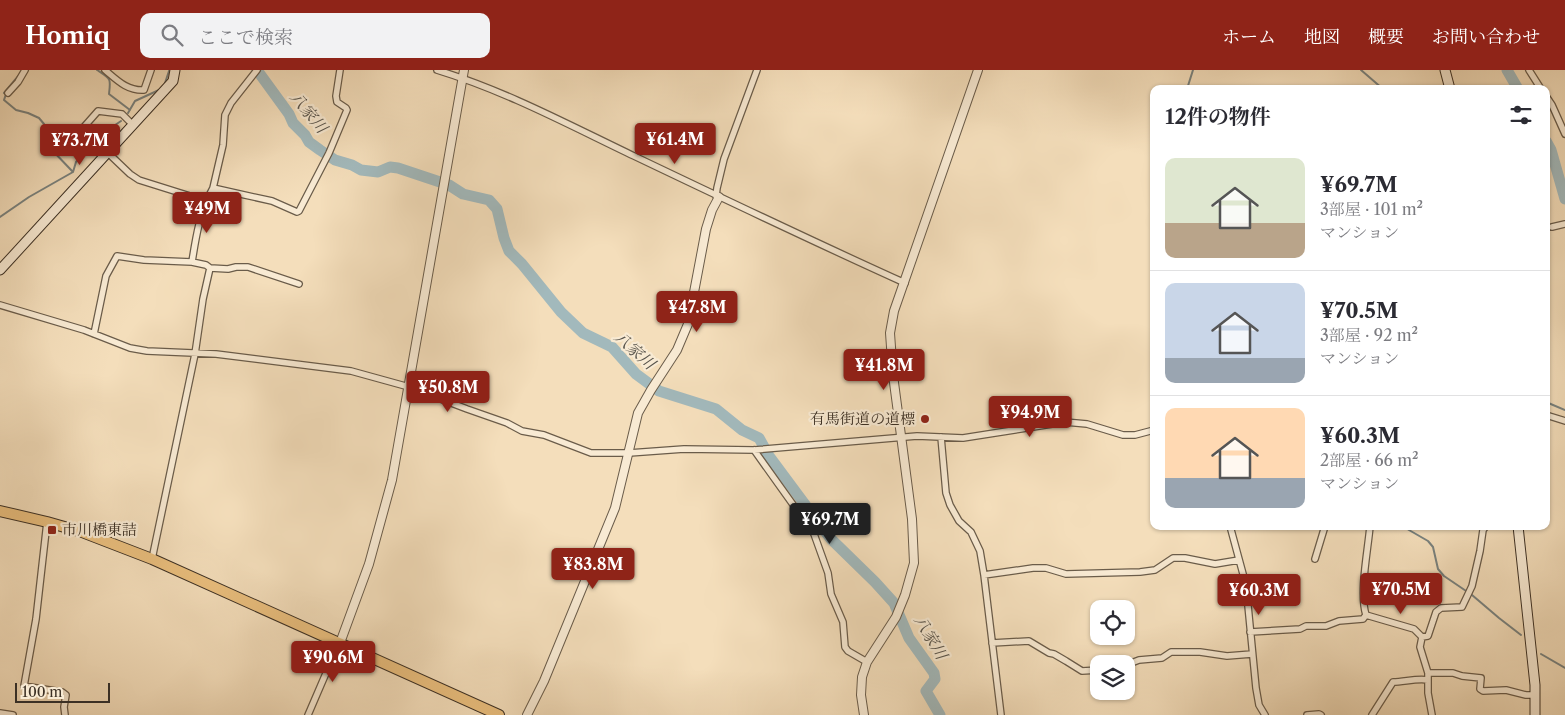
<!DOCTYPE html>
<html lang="ja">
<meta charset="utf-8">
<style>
body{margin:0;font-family:"Libre Caslon Text","Noto Serif JP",serif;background:#f2f2f3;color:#2b2b33;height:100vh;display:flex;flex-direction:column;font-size:19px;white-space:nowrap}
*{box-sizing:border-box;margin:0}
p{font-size:16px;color:#7c7c81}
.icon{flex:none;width:28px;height:28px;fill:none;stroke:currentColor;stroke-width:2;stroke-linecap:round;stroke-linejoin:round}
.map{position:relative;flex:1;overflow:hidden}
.side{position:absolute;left:1150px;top:15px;width:400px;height:445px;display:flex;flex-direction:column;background:#fff;border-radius:10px;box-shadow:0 1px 4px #0004}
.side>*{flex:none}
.fabs{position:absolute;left:1090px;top:530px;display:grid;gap:10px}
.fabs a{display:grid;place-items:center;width:45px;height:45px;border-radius:10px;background:#fff;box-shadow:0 1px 4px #0004;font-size:25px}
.scale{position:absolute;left:15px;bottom:12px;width:95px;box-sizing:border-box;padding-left:5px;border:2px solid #3c3024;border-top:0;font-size:14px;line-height:18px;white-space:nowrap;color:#3c3024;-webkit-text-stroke:4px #f8ead3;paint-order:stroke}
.price{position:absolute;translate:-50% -42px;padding:0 11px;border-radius:5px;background:#8f2418;color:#fff;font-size:16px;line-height:32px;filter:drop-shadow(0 1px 2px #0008)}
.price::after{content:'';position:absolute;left:50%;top:30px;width:15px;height:11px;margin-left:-8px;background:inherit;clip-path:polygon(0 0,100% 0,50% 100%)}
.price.selected{background:#222;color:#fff}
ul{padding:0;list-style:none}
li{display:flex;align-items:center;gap:15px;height:125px;padding:0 15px}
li+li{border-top:1px solid #e1e1e2}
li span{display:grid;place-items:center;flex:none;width:140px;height:100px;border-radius:10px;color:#555}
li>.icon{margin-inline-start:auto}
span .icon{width:60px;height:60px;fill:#fffc;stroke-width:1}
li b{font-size:21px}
h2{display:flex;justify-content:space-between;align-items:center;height:60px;padding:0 15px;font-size:21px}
header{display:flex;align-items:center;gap:30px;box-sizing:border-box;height:70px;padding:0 25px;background:#8f2418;color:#fff}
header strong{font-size:24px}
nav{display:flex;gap:28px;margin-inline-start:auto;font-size:18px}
.search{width:350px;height:45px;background:#f2f2f3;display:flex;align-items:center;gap:12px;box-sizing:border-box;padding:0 18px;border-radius:10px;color:#7c7c81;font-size:19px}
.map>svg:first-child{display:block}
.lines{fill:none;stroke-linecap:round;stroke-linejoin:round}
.stream{stroke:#79827f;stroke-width:2}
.river{stroke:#a2b9bc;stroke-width:11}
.minor-casing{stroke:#6a5c4a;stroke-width:8}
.tertiary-casing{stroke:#6a5c4a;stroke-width:10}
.secondary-casing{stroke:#3c3024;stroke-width:11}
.trunk-casing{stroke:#3c3024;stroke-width:12}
.minor{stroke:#f8ead3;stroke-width:5.5}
.tertiary{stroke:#f8ead3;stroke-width:8}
.secondary{stroke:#f8ead3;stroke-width:9}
.trunk{stroke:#eabf7e;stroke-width:10}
.poi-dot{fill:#8f2418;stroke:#f8ead3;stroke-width:2}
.labels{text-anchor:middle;stroke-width:4.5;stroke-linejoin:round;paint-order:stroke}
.poi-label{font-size:15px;fill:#3c3024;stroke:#f8ead3;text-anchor:end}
.water-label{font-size:16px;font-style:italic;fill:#56524a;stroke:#f8ead3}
</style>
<header>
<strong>Homiq</strong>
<div class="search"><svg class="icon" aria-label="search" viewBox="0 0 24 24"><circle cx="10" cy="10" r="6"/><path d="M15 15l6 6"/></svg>ここで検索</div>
<nav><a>ホーム</a><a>地図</a><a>概要</a><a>お問い合わせ</a></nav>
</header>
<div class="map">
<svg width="1565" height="645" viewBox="0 0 1565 645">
<rect width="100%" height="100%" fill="#f4debb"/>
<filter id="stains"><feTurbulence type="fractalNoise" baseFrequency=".004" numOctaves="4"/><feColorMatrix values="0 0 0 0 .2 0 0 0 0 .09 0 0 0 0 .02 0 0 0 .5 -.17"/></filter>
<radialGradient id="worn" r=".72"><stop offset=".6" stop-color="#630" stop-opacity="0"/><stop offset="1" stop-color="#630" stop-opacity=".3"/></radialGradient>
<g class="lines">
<path class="stream" d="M97 0C111 9 111 8 109 24L130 40
M1361 0 1383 19
M165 13 169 1
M1187 19 1193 0
M128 43 135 31 159 20
M73 102 76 92 105 62 121 51
M0 147 29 127 73 102 51 79 50 64 44 54 39 48 28 43 16 40 4 30 6 24 4 23 20 4
M1546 332 1565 340
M1402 456 1428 471 1433 477 1438 499 1444 506 1472 525 1499 548 1521 565
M1541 584 1565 598"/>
<path class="river" d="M257 0 289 44 293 53 305 65 309 72 320 80 335 90 352 95 361 100 378 102 390 97 398 98 449 115 463 124 489 130 497 139 504 168 509 181 522 194 561 242 583 263 612 277 636 304 659 321 716 339 742 360 759 368 769 386 818 452 832 470 875 512 894 533 909 568 934 603 935 609 926 621 940 645
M1507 0 1518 19
M1546 71 1551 80 1565 129"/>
<defs>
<path id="minor" d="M105 0C117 10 127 21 144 20L151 0
M437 0C506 21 569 55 634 86 724 129 814 172 905 213
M1529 0 1541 19
M8 23 18 12 25 0
M1546 26 1552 35 1565 64
M71 80 68 75 98 41 122 44 133 55
M108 83 130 104 139 110 206 131
M213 118 223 75 225 45 231 33 257 0
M716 126 717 118 724 89 757 0
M1552 157 1565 154
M192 192C196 166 200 141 213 118L272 131 297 142 299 141 329 83 347 40 346 38 337 32 336 26 340 0
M0 235 84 260 130 278 147 281 216 284 351 301 409 317 467 339 507 353 522 361 544 365 591 383H629L684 379 754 380 917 366 963 368 1065 352 1087 354 1123 365H1135L1154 360
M94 264 106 206 117 186 144 190 192 192 206 195 210 198 228 199 236 197H248L299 214
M1546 345 1565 351
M941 367 946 423 950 435 959 451 971 462 980 481 984 505 1001 645
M754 380 814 464 828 503 831 524 843 552 845 577 848 581 867 592
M47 452 36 549 24 616 62 622 66 625 64 637 65 645
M1230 456 1246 515 1256 618 1259 635 1265 645
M152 489 195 284 203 229 210 198
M1315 489 1325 456
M984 505 1033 498H1046L1066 504 1140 502 1155 500 1173 488H1185L1215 494 1239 490
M1366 545C1359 523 1368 480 1370 456
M1250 562 1300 559 1306 556H1326L1339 551 1363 549 1366 545 1414 559 1422 567
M1422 567 1428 566 1436 542 1441 538 1462 537 1472 516 1480 481 1483 460 1486 456
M1422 567 1420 577 1428 603V623L1432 645
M992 573 1029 571 1049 583 1054 584 1066 591 1082 601 1099 600
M1126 595 1139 590 1162 588 1171 582H1200L1227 586 1252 584
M1428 603H1453L1462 606 1481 608 1480 619 1483 621 1506 620 1526 625H1535
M0 643 13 645
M308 645 339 573
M1307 645 1319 644 1321 645
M1372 645 1393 612C1404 612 1417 608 1428 610"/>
<path id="tertiary" d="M340 573 369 494 392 410 464 0
M527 645 544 611 615 438 638 343 651 320 677 280 688 254 706 159 712 140 719 127
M864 645 861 625 862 607 867 592 896 547 905 525 914 493 912 449 893 305 890 263 894 241 978 0"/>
<path id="secondary" d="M1445 0 1450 19
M0 200 173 11 175 0
M1518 456 1535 615V645"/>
<path id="trunk" d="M0 441 47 452 82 462 152 489 499 645"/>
</defs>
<use href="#minor" class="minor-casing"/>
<use href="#tertiary" class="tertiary-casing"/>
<use href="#secondary" class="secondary-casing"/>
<use href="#trunk" class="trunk-casing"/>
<use href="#minor" class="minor"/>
<use href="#tertiary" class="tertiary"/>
<use href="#secondary" class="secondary"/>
<use href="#trunk" class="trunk"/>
</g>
<g class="poi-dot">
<circle cx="925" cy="349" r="5"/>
<rect x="47" y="455" width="10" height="10" rx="2.5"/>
</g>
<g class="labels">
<g class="poi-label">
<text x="915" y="354">有馬街道の道標</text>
<text x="62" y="465" text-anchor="start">市川橋東詰</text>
</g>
<g class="water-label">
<text transform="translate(309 42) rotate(50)" y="6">八家川</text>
<text transform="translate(635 280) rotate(41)" y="6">八家川</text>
<text transform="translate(931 567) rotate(59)" y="6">八家川</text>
</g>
</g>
<rect width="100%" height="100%" filter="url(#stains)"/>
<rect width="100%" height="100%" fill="url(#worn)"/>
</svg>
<div class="fabs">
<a><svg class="icon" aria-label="locate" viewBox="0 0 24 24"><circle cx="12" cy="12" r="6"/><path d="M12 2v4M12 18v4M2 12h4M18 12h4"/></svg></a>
<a><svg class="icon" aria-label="layers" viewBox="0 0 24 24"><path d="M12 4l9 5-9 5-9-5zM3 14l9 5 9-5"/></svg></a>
</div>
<div class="scale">100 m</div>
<b class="price" style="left:675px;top:95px">¥61.4M</b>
<b class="price" style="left:80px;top:96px">¥73.7M</b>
<b class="price" style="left:207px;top:164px">¥49M</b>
<b class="price" style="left:697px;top:263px">¥47.8M</b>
<b class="price" style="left:884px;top:321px">¥41.8M</b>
<b class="price" style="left:448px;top:343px">¥50.8M</b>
<b class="price" style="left:1030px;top:368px">¥94.9M</b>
<b class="price selected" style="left:830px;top:475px">¥69.7M</b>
<b class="price" style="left:593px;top:520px">¥83.8M</b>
<b class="price" style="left:1401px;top:545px">¥70.5M</b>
<b class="price" style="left:1259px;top:546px">¥60.3M</b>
<b class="price" style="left:333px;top:613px">¥90.6M</b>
<section class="side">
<h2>12件の物件<svg class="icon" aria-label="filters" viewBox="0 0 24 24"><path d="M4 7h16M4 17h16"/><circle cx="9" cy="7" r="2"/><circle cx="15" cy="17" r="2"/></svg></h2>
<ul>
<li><span style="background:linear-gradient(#dfe7d0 65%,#b9a48a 0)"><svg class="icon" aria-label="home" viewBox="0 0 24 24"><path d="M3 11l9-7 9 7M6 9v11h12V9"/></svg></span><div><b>¥69.7M</b><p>3部屋 · 101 m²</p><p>マンション</p></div></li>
<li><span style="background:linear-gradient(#c9d6e8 75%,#9aa5b1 0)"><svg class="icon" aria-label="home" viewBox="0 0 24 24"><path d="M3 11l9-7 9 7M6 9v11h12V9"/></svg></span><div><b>¥70.5M</b><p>3部屋 · 92 m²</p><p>マンション</p></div></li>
<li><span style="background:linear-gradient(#ffd9b3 70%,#9aa5b1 0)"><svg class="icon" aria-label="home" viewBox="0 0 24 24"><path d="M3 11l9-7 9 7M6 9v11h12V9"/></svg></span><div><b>¥60.3M</b><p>2部屋 · 66 m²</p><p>マンション</p></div></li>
</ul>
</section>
</div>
